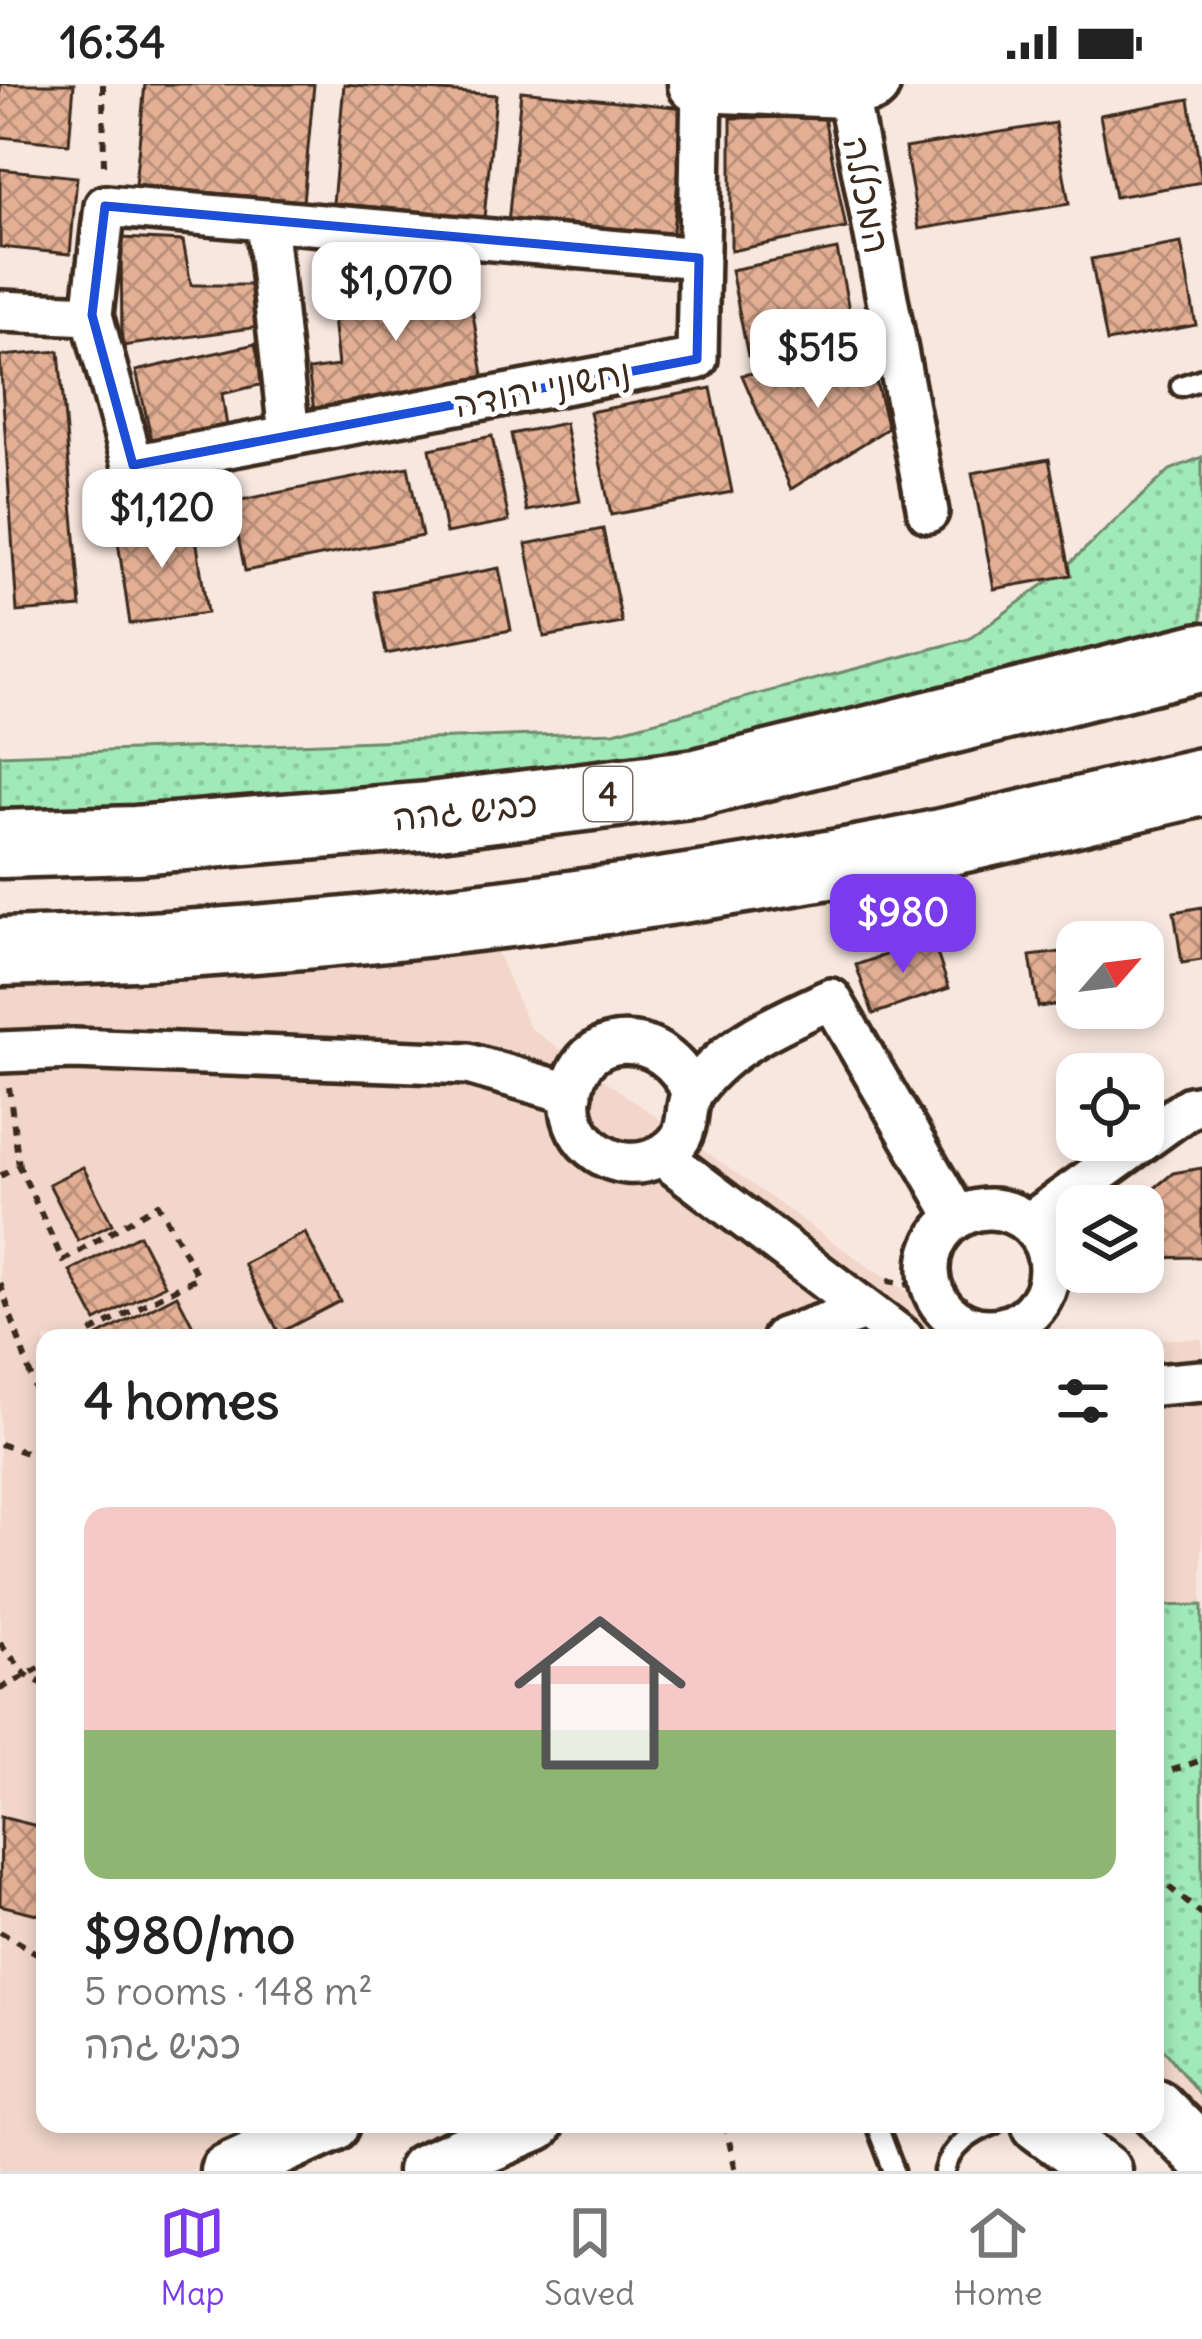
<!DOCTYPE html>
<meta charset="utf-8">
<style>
body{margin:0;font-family:Delius,"Playpen Sans Hebrew",sans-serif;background:#f2f2f2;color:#222;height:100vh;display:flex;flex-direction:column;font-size:45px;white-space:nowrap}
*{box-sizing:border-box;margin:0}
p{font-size:39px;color:#767676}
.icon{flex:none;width:66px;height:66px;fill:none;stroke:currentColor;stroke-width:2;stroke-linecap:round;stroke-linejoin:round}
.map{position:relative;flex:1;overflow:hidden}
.drawer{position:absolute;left:36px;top:1245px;width:1128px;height:804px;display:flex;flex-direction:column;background:#fff;border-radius:24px;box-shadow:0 6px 18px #0003}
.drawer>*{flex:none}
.needle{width:78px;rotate:62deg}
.controls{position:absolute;left:1056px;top:837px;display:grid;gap:24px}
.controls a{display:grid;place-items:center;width:108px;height:108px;border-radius:24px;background:#fff;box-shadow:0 6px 18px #0003;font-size:60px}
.price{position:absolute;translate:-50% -102px;padding:0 27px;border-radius:24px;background:#fff;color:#222;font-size:39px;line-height:78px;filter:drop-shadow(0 3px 6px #0008)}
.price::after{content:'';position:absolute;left:50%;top:72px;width:36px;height:27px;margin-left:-18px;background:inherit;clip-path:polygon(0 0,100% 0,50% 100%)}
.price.selected{background:#7c3aed;color:#fff}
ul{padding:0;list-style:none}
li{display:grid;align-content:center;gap:24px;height:636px;padding:0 48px}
li span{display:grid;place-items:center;height:372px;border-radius:24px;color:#555}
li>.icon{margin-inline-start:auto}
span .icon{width:216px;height:216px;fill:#fffc;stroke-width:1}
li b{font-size:51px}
h2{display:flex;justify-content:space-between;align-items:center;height:144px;padding:0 48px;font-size:51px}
.status{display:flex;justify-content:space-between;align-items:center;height:84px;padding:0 60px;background:#fff;direction:ltr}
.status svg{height:33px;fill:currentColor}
.dock{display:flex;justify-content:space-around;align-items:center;height:168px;border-top:3px solid #e0e0e0;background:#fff;font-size:33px;color:#767676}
.dock a{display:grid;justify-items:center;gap:6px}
.dock .selected{color:#7c3aed}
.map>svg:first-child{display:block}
.built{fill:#f1d6c9}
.grass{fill:url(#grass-dots);stroke:#6e8a6b;stroke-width:3}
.building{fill:url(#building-cross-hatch);stroke:#3b2a1e;stroke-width:3}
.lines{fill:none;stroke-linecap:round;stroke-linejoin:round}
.lane-casing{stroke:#3b2a1e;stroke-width:27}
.street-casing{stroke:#3b2a1e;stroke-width:48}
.secondary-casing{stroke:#3b2a1e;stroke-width:63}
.highway-casing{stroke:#3b2a1e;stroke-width:75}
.path{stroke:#3b2a1e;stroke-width:6;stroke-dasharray:9 9;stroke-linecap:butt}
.lane{stroke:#fff;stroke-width:18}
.street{stroke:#fff;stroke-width:39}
.secondary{stroke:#fff;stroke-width:54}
.highway{stroke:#fff;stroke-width:66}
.marked{fill:none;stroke:#1d4ed8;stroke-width:9;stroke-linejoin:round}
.labels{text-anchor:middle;stroke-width:10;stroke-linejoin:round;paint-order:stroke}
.shield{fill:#fff;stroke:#766a62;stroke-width:3}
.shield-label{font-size:33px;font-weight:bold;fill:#3b2a1e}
.street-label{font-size:36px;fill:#3b2a1e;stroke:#fff}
</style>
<div class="status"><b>16:34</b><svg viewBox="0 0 49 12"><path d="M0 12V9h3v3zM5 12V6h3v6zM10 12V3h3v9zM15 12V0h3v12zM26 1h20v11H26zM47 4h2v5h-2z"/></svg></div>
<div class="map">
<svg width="1202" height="2087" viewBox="0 0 1202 2087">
<defs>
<pattern id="grass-dots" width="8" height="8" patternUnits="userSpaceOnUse" patternTransform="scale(3)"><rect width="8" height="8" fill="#a0eab8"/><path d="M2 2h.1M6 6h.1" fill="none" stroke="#8bc99e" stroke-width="1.8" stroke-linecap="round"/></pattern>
<pattern id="building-cross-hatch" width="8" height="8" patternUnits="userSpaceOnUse" patternTransform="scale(3)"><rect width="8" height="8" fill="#e3af95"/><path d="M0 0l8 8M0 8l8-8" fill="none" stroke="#b98f79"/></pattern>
</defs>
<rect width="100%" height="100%" fill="#f7e7df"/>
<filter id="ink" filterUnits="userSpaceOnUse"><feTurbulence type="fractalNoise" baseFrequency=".00833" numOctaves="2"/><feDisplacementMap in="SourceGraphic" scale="24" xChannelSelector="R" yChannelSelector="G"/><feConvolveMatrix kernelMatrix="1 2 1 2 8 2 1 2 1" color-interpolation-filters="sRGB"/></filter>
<g filter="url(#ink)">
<path class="built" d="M491 854 529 943 873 1186 980 1254H992H45V2040H284L190 2087H0V865Z
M1155 1255H1202V2062L1155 2010Z"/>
<path class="grass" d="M1202 373V537L750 660 447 703 0 735V671L614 648 969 555 1058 490 1170 386Z
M1202 1521V2014L1155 1954V1522Z"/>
<path class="building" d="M0 0H74L69 60 0 53Z
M145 0H314L303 118 135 101Z
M344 0 496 11 484 134 333 119Z
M521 7 685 24 672 157 508 140Z
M1189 15 1202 98 1115 113 1100 31Z
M824 33 846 144 731 167V34Z
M1055 39 1069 120 919 145 905 64Z
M0 85 77 93 70 170 0 163Z
M121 154 183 157 191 201H254L259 243 122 262Z
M1181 159 1196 241 1107 258 1091 175Z
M837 165 854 251 748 272 731 186Z
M388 182 390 199 467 194 485 303 316 340 308 286 338 282 328 185Z
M255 260 264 300 222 310 228 349 157 378 136 287Z
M59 267 81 523 17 528 0 272Z
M868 267 888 344 791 405 742 291Z
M711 304 732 408 611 431 590 328Z
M565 339 580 417 527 427 511 350Z
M492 352 509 437 446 449 430 365Z
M1049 375 1071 491 994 505 972 389Z
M408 383 422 452 245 487 231 418Z
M193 433 207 529 130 540 116 444Z
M603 445 622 539 544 553 526 460Z
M499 484 511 546 386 570 374 508Z
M1202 823V876L1182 879 1174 828Z
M932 855 949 904 873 930 856 881Z
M1077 866V918L1038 923 1030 872Z
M83 1083 112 1140 78 1157 49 1100Z
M1202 1084V1173L1143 1174V1122H1133L1173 1089Z
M305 1149 340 1217 279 1249 244 1180Z
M139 1151 165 1201 96 1237 70 1187Z
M177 1211 199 1254H99L98 1252Z
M1 1733 45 1744V1832L0 1821Z"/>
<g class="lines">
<defs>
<path id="lane" d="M1181 302 1202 295
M876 2040 894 2087
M945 2087C951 2062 972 2049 994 2040"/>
<path id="street" d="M847 6 928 428
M266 136 289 351
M699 174 105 122 92 231 133 381 697 275 702 1
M0 227 92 231
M0 968 74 965 468 980 572 1010
M691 1008C667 944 577 940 571 1014 567 1060 618 1094 658 1073 699 1052 679 1025 695 1005 728 960 782 938 831 915L957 1133
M661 1071 903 1254
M929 1185a60 60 0 1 1 120 0a60 60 0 1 1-120 0Z
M1029 1139 1190 1023 1202 1021
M783 1254 861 1227
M1155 1301 1202 1297"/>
<path id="secondary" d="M696 0 847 6 872 0
M1155 2023 1202 2071
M1040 2040 1103 2087
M228 2087 332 2040
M425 2087 535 2040"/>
<path id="highway" d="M0 760 136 756 430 732 697 699 1202 573
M0 868C286 862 575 826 857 776 972 755 1087 724 1202 698"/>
</defs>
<use href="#lane" class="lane-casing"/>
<use href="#street" class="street-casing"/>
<use href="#secondary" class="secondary-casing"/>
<use href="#highway" class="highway-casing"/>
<path class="path" d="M103 0 104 86
M9 1003 19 1082
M0 1092 19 1082 63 1177 158 1120 198 1193 89 1249 91 1254
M887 1197 920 1203 930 1198
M0 1199 38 1314 45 1313
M0 1360 45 1375
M0 1559 26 1591 45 1601
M0 1605 45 1581
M1155 1692 1202 1676
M1155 1791 1202 1831
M0 1848 45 1874
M725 2040 736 2087"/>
<use href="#lane" class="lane"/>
<use href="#street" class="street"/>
<use href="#secondary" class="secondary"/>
<use href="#highway" class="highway"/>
</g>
</g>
<path class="marked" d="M105 122 699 174 697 275 133 381 92 231Z"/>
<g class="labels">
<rect class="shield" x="584" y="683" width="48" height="54" rx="9"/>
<g class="shield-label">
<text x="608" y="722">4</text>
</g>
<g class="street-label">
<text transform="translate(867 111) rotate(79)" y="13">המכללה</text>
<text transform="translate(542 304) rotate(-11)" y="13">נחשוני יהודה</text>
<text transform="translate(465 726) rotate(-6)" y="13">כביש גהה</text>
</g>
</g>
</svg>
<div class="controls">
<a><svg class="needle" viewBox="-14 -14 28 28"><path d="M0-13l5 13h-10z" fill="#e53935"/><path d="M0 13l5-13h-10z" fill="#767676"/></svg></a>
<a><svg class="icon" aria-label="locate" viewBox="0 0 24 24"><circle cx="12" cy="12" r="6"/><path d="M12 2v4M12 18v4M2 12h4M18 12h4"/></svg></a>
<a><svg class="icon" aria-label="layers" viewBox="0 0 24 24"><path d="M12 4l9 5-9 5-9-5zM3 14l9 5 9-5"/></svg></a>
</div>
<b class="price" style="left:396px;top:260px">$1,070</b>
<b class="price" style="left:818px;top:327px">$515</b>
<b class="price" style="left:162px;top:487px">$1,120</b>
<b class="price selected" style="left:903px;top:892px">$980</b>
<section class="drawer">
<h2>4 homes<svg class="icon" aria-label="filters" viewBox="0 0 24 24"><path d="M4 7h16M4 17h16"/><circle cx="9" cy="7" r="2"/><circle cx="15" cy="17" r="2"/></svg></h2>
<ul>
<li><span style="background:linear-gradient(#f6c9c9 60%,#8fb573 0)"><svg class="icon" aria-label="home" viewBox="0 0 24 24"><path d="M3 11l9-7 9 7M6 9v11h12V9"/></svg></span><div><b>$980/mo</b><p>5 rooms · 148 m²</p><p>כביש גהה</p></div></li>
</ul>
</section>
</div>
<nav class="dock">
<a class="selected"><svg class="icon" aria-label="map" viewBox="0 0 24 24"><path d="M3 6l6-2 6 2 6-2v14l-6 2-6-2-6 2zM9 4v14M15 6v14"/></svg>Map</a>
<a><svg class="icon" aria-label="saved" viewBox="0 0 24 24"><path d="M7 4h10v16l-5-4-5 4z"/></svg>Saved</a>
<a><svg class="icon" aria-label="home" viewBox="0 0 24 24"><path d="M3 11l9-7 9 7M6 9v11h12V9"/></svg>Home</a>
</nav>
